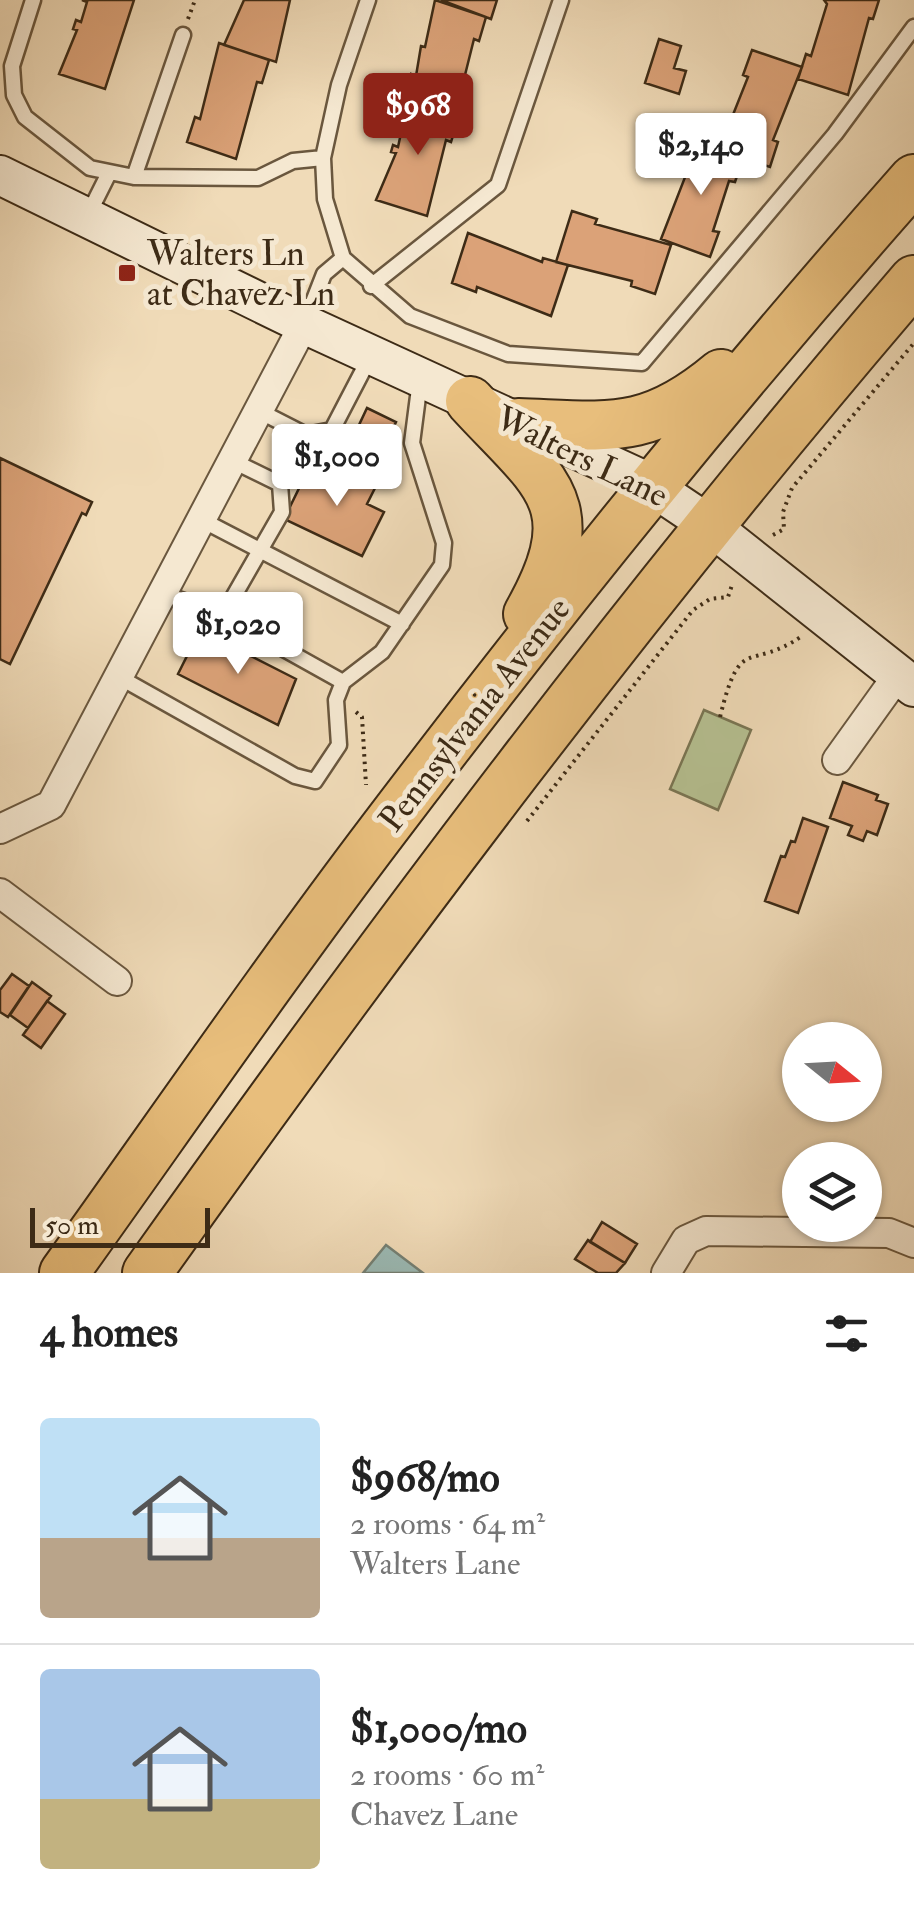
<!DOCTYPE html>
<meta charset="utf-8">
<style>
body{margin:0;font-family:"IM FELL Double Pica",serif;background:#f6f6f6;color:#222;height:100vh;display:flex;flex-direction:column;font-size:38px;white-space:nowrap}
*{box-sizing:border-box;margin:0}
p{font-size:32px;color:#767676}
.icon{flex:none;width:55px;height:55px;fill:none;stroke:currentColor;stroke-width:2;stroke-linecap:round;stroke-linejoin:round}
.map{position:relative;height:1273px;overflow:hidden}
.panel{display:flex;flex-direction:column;background:#fff;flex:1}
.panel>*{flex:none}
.needle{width:65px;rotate:108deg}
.tools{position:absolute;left:782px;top:1022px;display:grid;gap:20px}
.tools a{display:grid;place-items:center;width:100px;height:100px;border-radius:50%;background:#fff;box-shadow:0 2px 8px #0004;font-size:50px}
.scale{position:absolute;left:30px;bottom:25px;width:180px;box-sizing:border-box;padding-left:10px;border:5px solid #3d2b16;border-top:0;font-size:28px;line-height:35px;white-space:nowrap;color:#3d2b16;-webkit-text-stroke:8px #f5e8d1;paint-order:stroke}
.price{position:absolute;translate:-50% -85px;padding:0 22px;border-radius:10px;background:#fff;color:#222;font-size:32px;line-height:65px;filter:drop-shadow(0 2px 5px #0008)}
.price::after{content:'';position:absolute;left:50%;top:60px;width:30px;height:22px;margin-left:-15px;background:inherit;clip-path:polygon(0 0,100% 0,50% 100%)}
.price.active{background:#8f2418;color:#fff}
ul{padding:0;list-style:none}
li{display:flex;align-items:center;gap:30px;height:250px;padding:0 40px}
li+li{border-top:2px solid #e0e0e0}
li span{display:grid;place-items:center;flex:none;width:280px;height:200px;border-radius:10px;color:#555}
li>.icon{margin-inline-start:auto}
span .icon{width:120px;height:120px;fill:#fffc;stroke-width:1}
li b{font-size:42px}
h2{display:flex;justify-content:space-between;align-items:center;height:120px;padding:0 40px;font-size:42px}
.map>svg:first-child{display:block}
.green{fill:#b6c192;stroke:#7a7654;stroke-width:2.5}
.water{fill:#9bbab5;stroke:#758175;stroke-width:2.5}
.building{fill:#dba278;stroke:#3d2b16;stroke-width:2.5}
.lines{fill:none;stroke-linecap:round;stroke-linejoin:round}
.lane-casing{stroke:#6a573e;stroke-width:19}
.street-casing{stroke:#6a573e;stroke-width:32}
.secondary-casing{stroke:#3d2b16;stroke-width:42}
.highway-casing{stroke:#3d2b16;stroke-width:52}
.path{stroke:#3d2b16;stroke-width:4;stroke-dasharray:2.5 5;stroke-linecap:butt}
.lane{stroke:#f5e8d1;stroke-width:14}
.street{stroke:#f5e8d1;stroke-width:28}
.secondary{stroke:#f5e8d1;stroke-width:38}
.highway{stroke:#e8be7c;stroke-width:48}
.poi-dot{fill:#8f2418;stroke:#f5e8d1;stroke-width:4}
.labels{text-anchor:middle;stroke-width:10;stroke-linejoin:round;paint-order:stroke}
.poi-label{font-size:35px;fill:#3d2b16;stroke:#f5e8d1;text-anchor:start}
.street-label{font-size:35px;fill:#3d2b16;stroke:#f5e8d1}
</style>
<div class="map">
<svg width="914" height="1273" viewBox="0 0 914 1273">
<rect width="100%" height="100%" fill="#f0dbb8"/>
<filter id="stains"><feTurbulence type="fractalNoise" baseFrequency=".002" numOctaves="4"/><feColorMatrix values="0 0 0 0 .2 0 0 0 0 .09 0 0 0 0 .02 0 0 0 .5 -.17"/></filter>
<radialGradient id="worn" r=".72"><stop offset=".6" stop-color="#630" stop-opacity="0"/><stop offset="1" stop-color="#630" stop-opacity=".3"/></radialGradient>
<path class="green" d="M704 710 751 730 718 810 670 789Z"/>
<path class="water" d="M386 1245 423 1273H363Z"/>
<path class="building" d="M82 0H134L105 89 59 74 77 30 73 29 76 20 81 22 87 2Z
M244 0H290L276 62 224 45Z
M435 0 486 17 479 41 474 39 455 115 403 99 411 74 416 76 421 46 425 47Z
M441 0H497L491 19Z
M824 0H879L873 19 869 18 848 95 798 79 806 54 811 56 827 4Z
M659 39 681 46 674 68 686 71 679 94 645 83Z
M219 43 269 60 262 83 257 82 236 159 187 142 195 117 200 119Z
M752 50 802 67 773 140 778 142 770 167 719 150 748 77 743 75Z
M408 101 459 116 451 142 446 140 427 216 376 200 396 153 391 152 393 145 398 147Z
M692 141 743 158 735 182 729 181 713 231 719 232 710 257 661 239 689 167 684 166Z
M572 211 597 219 595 224 671 245 655 294 631 286 632 281 556 262Z
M468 233 542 262 543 258 568 265 551 316 477 287 476 292 452 283Z
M367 408 396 422 371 473 343 459Z
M0 458 92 502 86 515 82 513 10 664 0 659Z
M332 462 377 484 367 504 384 512 362 556 284 519 306 474 322 482Z
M200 630 296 679 278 725 178 674Z
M843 782 878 795 876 800 888 804 877 835 867 831 863 841 848 835 852 826 830 818Z
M803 818 828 827 798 913 765 901 781 856 785 857 791 841 795 842Z
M12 974 29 986 8 1017 0 1012V990Z
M32 982 51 996 28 1028 10 1015Z
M47 1001 65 1014 41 1048 23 1035Z
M602 1222 637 1244 625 1263 590 1242Z
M588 1240 625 1263 616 1273H598L575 1259Z"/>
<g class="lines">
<defs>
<path id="lane" d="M33 0 12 66 14 95 25 117 90 168 134 177 258 178 293 161 323 158
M368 0 339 85 323 158 325 199 343 258 410 316 508 354 642 363 835 134 914 27
M134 177 183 35
M88 215 108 175
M371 286 498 185 561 0
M306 320 324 274 343 258
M259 411 306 435 332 430 371 355
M233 461 280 484 306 435
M202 520 402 624
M164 594 223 615 343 682
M223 615 282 512 280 484
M119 677 295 776 315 781 339 745 336 700 343 682 382 652 442 565 444 543 412 443 420 381"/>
<path id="street" d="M837 760 898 675
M0 829 51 805 304 324
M0 893 117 981
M666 1273 686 1240 706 1231 889 1233 914 1243"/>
<path id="secondary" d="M0 175 304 324 641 479 708 524 914 687"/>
<path id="highway" d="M470 401C545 483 591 502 528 614
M518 423C609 426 647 436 721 374
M64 1273C170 1125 273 975 383 830 552 607 728 389 914 179
M147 1273C390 931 641 598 914 280"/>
</defs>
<use href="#lane" class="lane-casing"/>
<use href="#street" class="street-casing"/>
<use href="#secondary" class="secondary-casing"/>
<use href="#highway" class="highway-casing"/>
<path class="path" d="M188 19 195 0
M773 535 784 529 783 512 792 488 914 343
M356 712 362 717 366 785
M720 717C741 632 748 673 802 636
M527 821 693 610 710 599 728 597 732 585"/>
<use href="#lane" class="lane"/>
<use href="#street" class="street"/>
<use href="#secondary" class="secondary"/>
<use href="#highway" class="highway"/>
</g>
<rect class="poi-dot" x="117" y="263" width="20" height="20" rx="5"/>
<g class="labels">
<g class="poi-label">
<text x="147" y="265">Walters Ln<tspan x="147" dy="40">at Chavez Ln</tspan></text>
</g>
<g class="street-label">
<text transform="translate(582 456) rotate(26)" y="12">Walters Lane</text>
<text transform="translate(474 714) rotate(-52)" y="12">Pennsylvania Avenue</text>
</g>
</g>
<rect width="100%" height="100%" filter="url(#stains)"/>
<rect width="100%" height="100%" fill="url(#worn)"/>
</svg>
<div class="tools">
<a><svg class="needle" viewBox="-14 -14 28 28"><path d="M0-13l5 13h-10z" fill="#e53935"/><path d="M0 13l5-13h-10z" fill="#767676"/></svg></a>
<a><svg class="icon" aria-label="layers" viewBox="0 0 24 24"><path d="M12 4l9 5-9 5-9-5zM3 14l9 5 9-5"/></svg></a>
</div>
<div class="scale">50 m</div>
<b class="price active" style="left:418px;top:158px">$968</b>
<b class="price" style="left:701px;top:198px">$2,140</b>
<b class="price" style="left:337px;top:509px">$1,000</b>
<b class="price" style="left:238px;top:677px">$1,020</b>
</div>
<section class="panel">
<h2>4 homes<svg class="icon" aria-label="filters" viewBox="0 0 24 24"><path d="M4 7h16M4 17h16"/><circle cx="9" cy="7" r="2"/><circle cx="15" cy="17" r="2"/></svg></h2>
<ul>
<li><span style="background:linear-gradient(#bfe0f5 60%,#b9a48a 0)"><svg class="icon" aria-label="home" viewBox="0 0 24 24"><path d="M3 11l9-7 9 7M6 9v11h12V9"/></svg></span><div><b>$968/mo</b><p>2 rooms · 64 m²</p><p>Walters Lane</p></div></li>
<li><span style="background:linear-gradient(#a9c7e8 65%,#c2b280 0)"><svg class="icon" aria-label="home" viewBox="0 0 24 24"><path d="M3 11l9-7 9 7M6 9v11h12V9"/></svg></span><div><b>$1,000/mo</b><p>2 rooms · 60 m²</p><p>Chavez Lane</p></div></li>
</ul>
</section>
